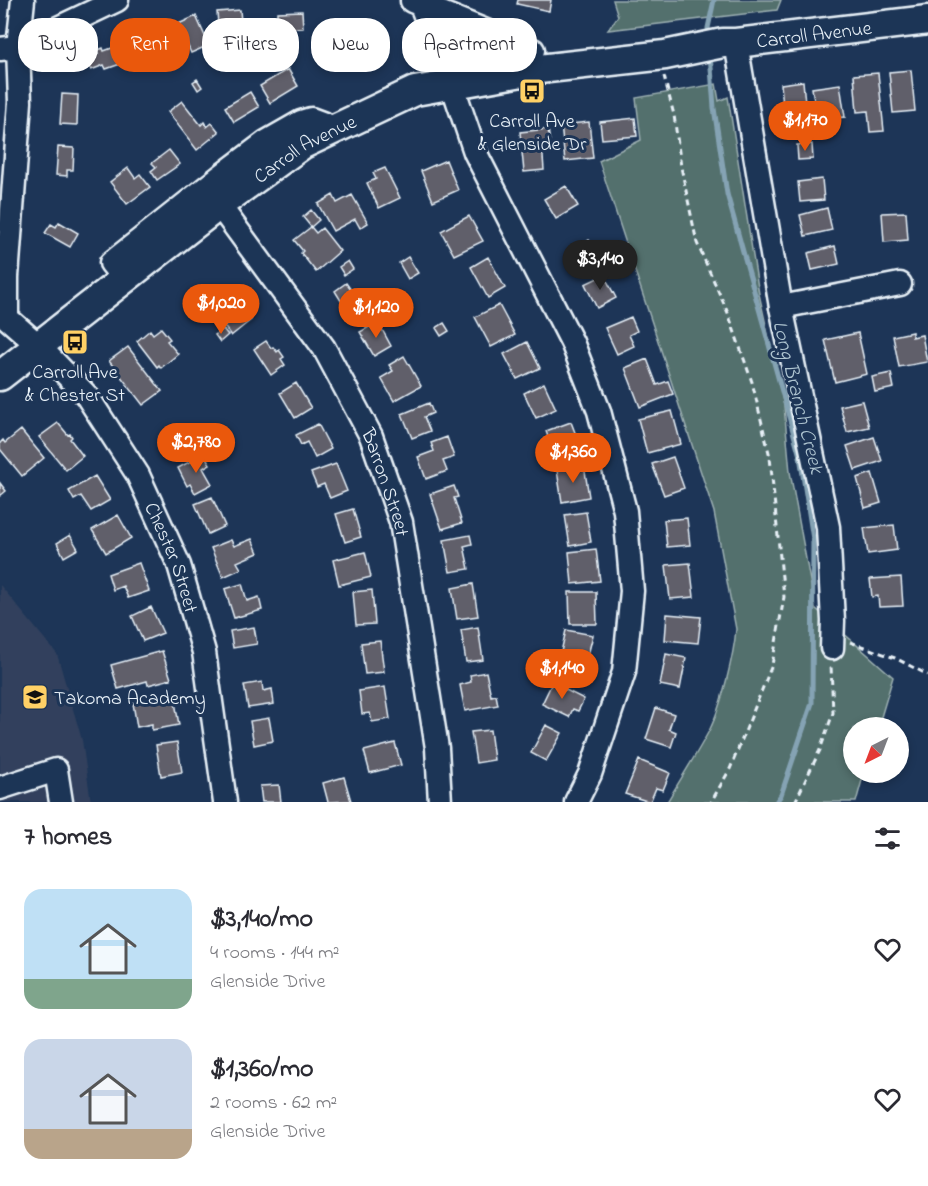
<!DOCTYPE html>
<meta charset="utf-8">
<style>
body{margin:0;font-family:"Indie Flower",sans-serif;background:#f7f7f7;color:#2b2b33;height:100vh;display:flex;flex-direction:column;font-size:22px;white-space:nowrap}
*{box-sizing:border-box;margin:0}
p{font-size:20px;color:#7c7c81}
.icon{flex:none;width:33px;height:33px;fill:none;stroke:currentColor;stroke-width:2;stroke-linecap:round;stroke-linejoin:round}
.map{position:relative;height:802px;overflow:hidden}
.side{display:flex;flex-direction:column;background:#fff;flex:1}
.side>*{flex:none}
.hud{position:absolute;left:18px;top:18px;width:600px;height:54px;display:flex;gap:12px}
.needle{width:39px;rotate:222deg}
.controls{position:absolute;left:843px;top:717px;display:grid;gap:12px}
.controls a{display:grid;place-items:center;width:66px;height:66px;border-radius:50%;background:#fff;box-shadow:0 3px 9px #0003;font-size:30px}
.price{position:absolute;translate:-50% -51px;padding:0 14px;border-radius:21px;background:#ea580c;color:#fff;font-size:20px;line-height:39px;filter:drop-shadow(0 2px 3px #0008)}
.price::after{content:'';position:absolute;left:50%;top:36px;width:18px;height:14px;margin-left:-9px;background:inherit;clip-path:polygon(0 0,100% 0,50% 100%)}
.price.selected{background:#222;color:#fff}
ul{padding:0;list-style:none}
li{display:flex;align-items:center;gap:18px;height:150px;padding:0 24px}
li span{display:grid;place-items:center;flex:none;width:168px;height:120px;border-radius:18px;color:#555}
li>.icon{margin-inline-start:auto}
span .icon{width:72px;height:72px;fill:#fffc;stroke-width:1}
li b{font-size:26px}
h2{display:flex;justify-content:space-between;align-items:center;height:72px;padding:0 24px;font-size:26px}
.pill{padding:0 21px;border-radius:24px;background:#fff;box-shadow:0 3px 9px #0003;font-size:21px;line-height:54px}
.pill.selected{background:#ea580c;color:#fff}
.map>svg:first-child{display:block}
.built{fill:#31415d}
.green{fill:#526f6d;stroke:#9db0b2;stroke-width:1.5}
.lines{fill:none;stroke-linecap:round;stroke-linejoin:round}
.stream{stroke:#85a3b4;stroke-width:5}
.building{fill:#605e6b;stroke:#e8f1f8;stroke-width:1.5}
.minor-casing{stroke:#e8f1f8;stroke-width:27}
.major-casing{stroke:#e8f1f8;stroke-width:33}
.path{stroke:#e8f1f8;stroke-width:3;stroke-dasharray:6 4.5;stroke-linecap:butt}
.minor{stroke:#1d3557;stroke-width:22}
.major{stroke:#1d3557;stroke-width:28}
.labels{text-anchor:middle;stroke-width:6;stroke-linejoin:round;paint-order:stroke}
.street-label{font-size:20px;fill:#e8f1f8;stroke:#1d3557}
.poi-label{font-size:20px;fill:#e8f1f8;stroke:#1d3557}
.water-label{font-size:21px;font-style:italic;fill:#aec4d0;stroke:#1d3557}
</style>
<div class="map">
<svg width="928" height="802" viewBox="0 0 928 802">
<rect width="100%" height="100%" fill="#1d3557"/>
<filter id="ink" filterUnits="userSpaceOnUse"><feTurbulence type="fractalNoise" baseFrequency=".0167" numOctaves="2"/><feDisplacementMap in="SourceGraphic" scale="12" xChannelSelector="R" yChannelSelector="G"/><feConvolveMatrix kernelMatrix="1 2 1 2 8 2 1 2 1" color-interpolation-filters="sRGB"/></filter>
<g filter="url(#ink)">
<path class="built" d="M0 585 57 654 82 740 91 802H0Z"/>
<path class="green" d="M613 0H781L777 10 608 30 618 16Z
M716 84 719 101 728 97 759 294 784 406 790 472 815 608 893 677 878 727 854 728V772L864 773 856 802H667C681 778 697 754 710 729 721 707 734 655 736 629L714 512 599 161 641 140 636 98Z"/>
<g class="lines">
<path class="stream" d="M709 36 708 28 714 0
M710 54 714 108 727 194 800 456 813 539 812 703 781 795 776 802"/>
</g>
<path class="building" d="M518 0H551L549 11 517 4Z
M240 10 242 34 219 36 217 12Z
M302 11 303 28 277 29V12Z
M196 16 209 45 191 53 185 39 178 42 172 27Z
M164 28 170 43 164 45 165 47 145 54 138 38Z
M341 34H359V56H343L344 63H329V39H341Z
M120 45 126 62 106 69 104 65 91 70 87 57 99 53 98 50 103 48 104 51Z
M288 69 298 86 270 103 260 86Z
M911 70 915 111 893 113 889 72Z
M878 73 884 131 870 132 868 111 857 112 854 75Z
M197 79 202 87 198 90 193 82Z
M803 81 806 115 784 117 781 84Z
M840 84 845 117 817 120 812 88Z
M250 92 259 107 234 122 225 107Z
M62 94 78 95 77 125 60 124Z
M182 101 201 125 204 122 207 127 212 123 219 132 197 150 168 112Z
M635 118 637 136 602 139 600 122Z
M589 122 593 158 565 161 561 125Z
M548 129 550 142 542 143 544 170 524 172 520 132Z
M812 144 813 159 798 160 797 145Z
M58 147 74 148 73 170H67V176L56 175Z
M169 150 180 164 157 180 151 171 156 167 152 163Z
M446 160 458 190 433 201 421 171Z
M128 168 135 178 140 174 150 187 127 204 110 182Z
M385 168 400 198 379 208 367 183 376 179 373 173Z
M822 179 824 200 800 202 798 182Z
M566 186 578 206 556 219 544 199Z
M333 195 337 203 352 195 368 223 360 228 355 219 333 231 318 204Z
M827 208 832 230 805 236 800 215Z
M311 210 319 220 311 227 303 217Z
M906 212 908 240 884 242 882 213Z
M469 216 483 241 454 255 441 231Z
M59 222 78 233 70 247 45 233 51 224 56 227Z
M311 227 316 233 322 228 340 251 316 272 301 253 303 251 294 240Z
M589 240 601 260 578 273 567 253Z
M835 246 839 264 812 270 808 253Z
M408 257 418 273 408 279 399 263Z
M488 257 505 288 488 298 471 267Z
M348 261 353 269 344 275 339 267Z
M604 275 616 298 597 308 585 284Z
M346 283 351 290 354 289 364 304 360 307 361 310 351 317 335 291Z
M224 285 231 294 233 293 237 299 239 297 245 304 242 306 247 312 245 313 251 320 231 336 224 326 231 321 227 317 220 323 211 312 208 314 200 304Z
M204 286 209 292 204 297 198 291Z
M388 292 397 306 383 315 374 301Z
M499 305 515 335 491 347 475 317Z
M631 317 637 331 629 335 634 346 617 354 605 328Z
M378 322 391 346 374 356 360 332Z
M444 323 449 331 441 336 436 328Z
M161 328 170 339 167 341 178 354 161 368 159 365 157 367 137 341 150 330 153 334Z
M223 329 228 335 220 342 215 335Z
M912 332V337L922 335 927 362 899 367 893 336Z
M858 333 867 374 835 382 825 340Z
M266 341 271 348 273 347 277 352 279 350 284 357 281 359 285 365 271 375 254 349Z
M527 342 540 368 517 379 504 354Z
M128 347 162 391 143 405 109 361Z
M404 356 421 386 394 401 381 378 393 371 389 365Z
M647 359 657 385 668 381 673 394 640 407 625 368Z
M891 373 894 388 875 392 872 377Z
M296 383 311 408 295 418 280 393Z
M544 383 556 409 536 418 524 393Z
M862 401 869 427 847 432 840 406Z
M429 403 433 413 424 417 430 431 412 438 402 414Z
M672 411 681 444 647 453 638 419Z
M571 422 579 443 553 452 546 431Z
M58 423 68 435 70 434 72 437 70 439 83 456 66 470 39 437Z
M318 424 331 449 315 458 307 442 301 445 296 435Z
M173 428 185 447 171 456 159 437Z
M21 430 44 458 22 476 0 449V443L3 440 5 443Z
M447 437 454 457 443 461 447 471 426 479 418 457 434 451 431 443Z
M874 437 882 461 855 470 847 446Z
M204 454 210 464 203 468 212 484 195 493 190 484 187 486 178 468Z
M673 457 684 488 664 495 652 464Z
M336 464 347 491 330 498 324 484 317 487 311 473Z
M584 465 589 497 562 502 557 470Z
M872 473 881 503 865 508 857 478Z
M95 476 110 500 91 511 81 496 74 500 69 491Z
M0 483 6 491 0 496Z
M454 486 458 497 454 498 462 523 442 529 430 494Z
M212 497 225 526 208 534 195 504Z
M353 509 361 537 345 542 336 514Z
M586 512 591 542 570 546 565 515Z
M118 515 131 538 106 553 92 530Z
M687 518 690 545 667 547 664 520Z
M894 525 897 550 868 554 864 528Z
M70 535 78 549 64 557 57 543Z
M470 535 472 544 464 546 469 569 450 572 444 540Z
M252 539 258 553 237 562 241 569 223 577 211 548 231 540 234 546Z
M596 549 600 581 572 584 569 552Z
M365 552 371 577 339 585 333 560Z
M139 563 149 591 128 598 123 586 113 590 108 574Z
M690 563 694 597 670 599 666 565Z
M901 577 903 606 879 607 878 596 872 597 870 579Z
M242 584 247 601 259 597 262 610 234 618 225 589Z
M473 584 478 616 457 619 452 588Z
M372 590 375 624 356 625 353 592Z
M569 592H596L597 624H570Z
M151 607 163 633 143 641 132 616Z
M667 614 701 617 698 643 665 640Z
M254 627 257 644 233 648 230 631Z
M478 627 483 660 466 662 461 630Z
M566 630 593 635 585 667 559 661Z
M380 641 384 672 365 674 361 643Z
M162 651 171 679 148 685 147 681 118 689 111 665Z
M666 654 686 658 680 689 660 685Z
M486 672 491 696 496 695 498 705 465 711 460 685 471 682 470 675Z
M262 682 263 691 272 689 274 704 248 708 244 685Z
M552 683 584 699 578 711 573 709 569 717 542 704Z
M385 687 390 719 372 722 370 713 362 714 359 691Z
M174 696 179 725 152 730V724L137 727 133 703Z
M656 708 674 714 669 729 676 732 671 747 646 739Z
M269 718 273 741 254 745 250 721Z
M546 725 562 733 546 761 531 753Z
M490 730 494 760 476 763 471 732Z
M177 742 182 772 161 776 156 745Z
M395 743 401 765 370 773 364 751Z
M639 760 670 773 663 790 656 788 650 802 625 794Z
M344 777 351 801 328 802 323 783Z
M279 785 281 802H262L260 786Z"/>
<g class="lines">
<defs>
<g id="minor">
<path id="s1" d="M23 0 18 47 20 102 7 277V318L39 346 87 396 138 475 179 565 204 652 225 802"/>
<path d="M419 0 452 84 475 152 572 342 599 411 625 511 632 591 624 672 590 774 576 802"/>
<path d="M412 1 533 50"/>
<path d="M736 43 781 307 828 527 833 621 832 648"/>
<path d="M0 49 18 47 117 0"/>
<path id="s2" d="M219 205 324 348 371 436 401 522 437 748 440 802"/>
<path d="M124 279 111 263 221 176 266 142 301 122 311 119 335 128"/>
<path d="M781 307 900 284"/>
<path d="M0 788 56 770 61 802"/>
</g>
<g id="major">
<path id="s3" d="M0 376 219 205 303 144 415 91 539 69 665 55 723 43H736L928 20"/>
</g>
</defs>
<use href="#minor" class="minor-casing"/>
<use href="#major" class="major-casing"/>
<path class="path" d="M664 76 674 115 681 167 697 243 728 313 752 382 770 457 784 597 772 665 730 769 711 802
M850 642 895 658 928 675
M795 802 820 750 833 713 831 665"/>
<use href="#minor" class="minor"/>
<use href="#major" class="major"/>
</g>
</g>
<defs>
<symbol id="bus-square" viewBox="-11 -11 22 22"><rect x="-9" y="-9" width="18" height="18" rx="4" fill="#ffd166" stroke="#1d3557"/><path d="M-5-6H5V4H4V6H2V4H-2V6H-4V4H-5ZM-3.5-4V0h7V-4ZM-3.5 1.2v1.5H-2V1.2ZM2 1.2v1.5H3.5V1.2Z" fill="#111"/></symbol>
<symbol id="school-square" viewBox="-11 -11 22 22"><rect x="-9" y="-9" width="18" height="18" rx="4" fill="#ffd166" stroke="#1d3557"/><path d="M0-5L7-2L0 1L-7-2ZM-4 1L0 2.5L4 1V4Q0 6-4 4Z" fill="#111"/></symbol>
</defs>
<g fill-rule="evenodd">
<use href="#bus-square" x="517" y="76" width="30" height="30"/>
<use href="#bus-square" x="60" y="327" width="30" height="30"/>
<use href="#school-square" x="20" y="682" width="30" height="30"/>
</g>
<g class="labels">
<g class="street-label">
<text dy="7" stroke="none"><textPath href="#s3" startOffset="909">Carroll Avenue</textPath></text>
<text dy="7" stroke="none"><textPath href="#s3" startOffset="381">Carroll Avenue</textPath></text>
<text dy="7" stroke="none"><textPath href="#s2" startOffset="326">Barron Street</textPath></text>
<text dy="7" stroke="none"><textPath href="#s1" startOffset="614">Chester Street</textPath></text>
</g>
<g class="poi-label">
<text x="532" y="127">Carroll Ave<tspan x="532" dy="23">&amp; Glenside Dr</tspan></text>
<text x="75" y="378">Carroll Ave<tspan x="75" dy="23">&amp; Chester St</tspan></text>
<text x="54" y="704" text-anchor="start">Takoma Academy</text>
</g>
<g class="water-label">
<text transform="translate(799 397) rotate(76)" y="7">Long Branch Creek</text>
</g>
</g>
</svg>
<div class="controls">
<a><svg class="needle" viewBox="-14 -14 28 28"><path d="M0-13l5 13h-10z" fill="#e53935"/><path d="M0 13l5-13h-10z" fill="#7c7c81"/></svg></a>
</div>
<b class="price" style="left:805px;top:152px">$1,170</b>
<b class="price selected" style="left:600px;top:291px">$3,140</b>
<b class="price" style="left:221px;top:335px">$1,020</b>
<b class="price" style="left:376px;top:339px">$1,120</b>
<b class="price" style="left:196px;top:474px">$2,780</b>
<b class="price" style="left:573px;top:484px">$1,360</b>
<b class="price" style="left:562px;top:700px">$1,140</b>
<div class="hud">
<a class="pill">Buy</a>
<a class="pill selected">Rent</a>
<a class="pill">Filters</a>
<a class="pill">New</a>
<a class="pill">Apartment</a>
</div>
</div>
<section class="side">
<h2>7 homes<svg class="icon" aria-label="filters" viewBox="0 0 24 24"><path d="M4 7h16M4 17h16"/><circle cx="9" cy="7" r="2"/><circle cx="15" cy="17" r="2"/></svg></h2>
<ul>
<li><span style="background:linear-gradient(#bfe0f5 75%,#7fa58c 0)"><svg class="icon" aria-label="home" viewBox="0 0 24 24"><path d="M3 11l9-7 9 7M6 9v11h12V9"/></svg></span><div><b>$3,140/mo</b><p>4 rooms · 144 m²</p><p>Glenside Drive</p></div><svg class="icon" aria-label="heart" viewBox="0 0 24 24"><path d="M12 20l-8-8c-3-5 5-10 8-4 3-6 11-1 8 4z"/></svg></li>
<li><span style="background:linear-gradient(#c9d6e8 75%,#b9a48a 0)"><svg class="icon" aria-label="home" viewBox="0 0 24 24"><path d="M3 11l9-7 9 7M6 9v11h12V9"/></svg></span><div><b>$1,360/mo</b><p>2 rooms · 62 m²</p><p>Glenside Drive</p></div><svg class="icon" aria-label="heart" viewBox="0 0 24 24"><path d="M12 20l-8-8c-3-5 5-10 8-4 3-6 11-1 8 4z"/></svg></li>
</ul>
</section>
